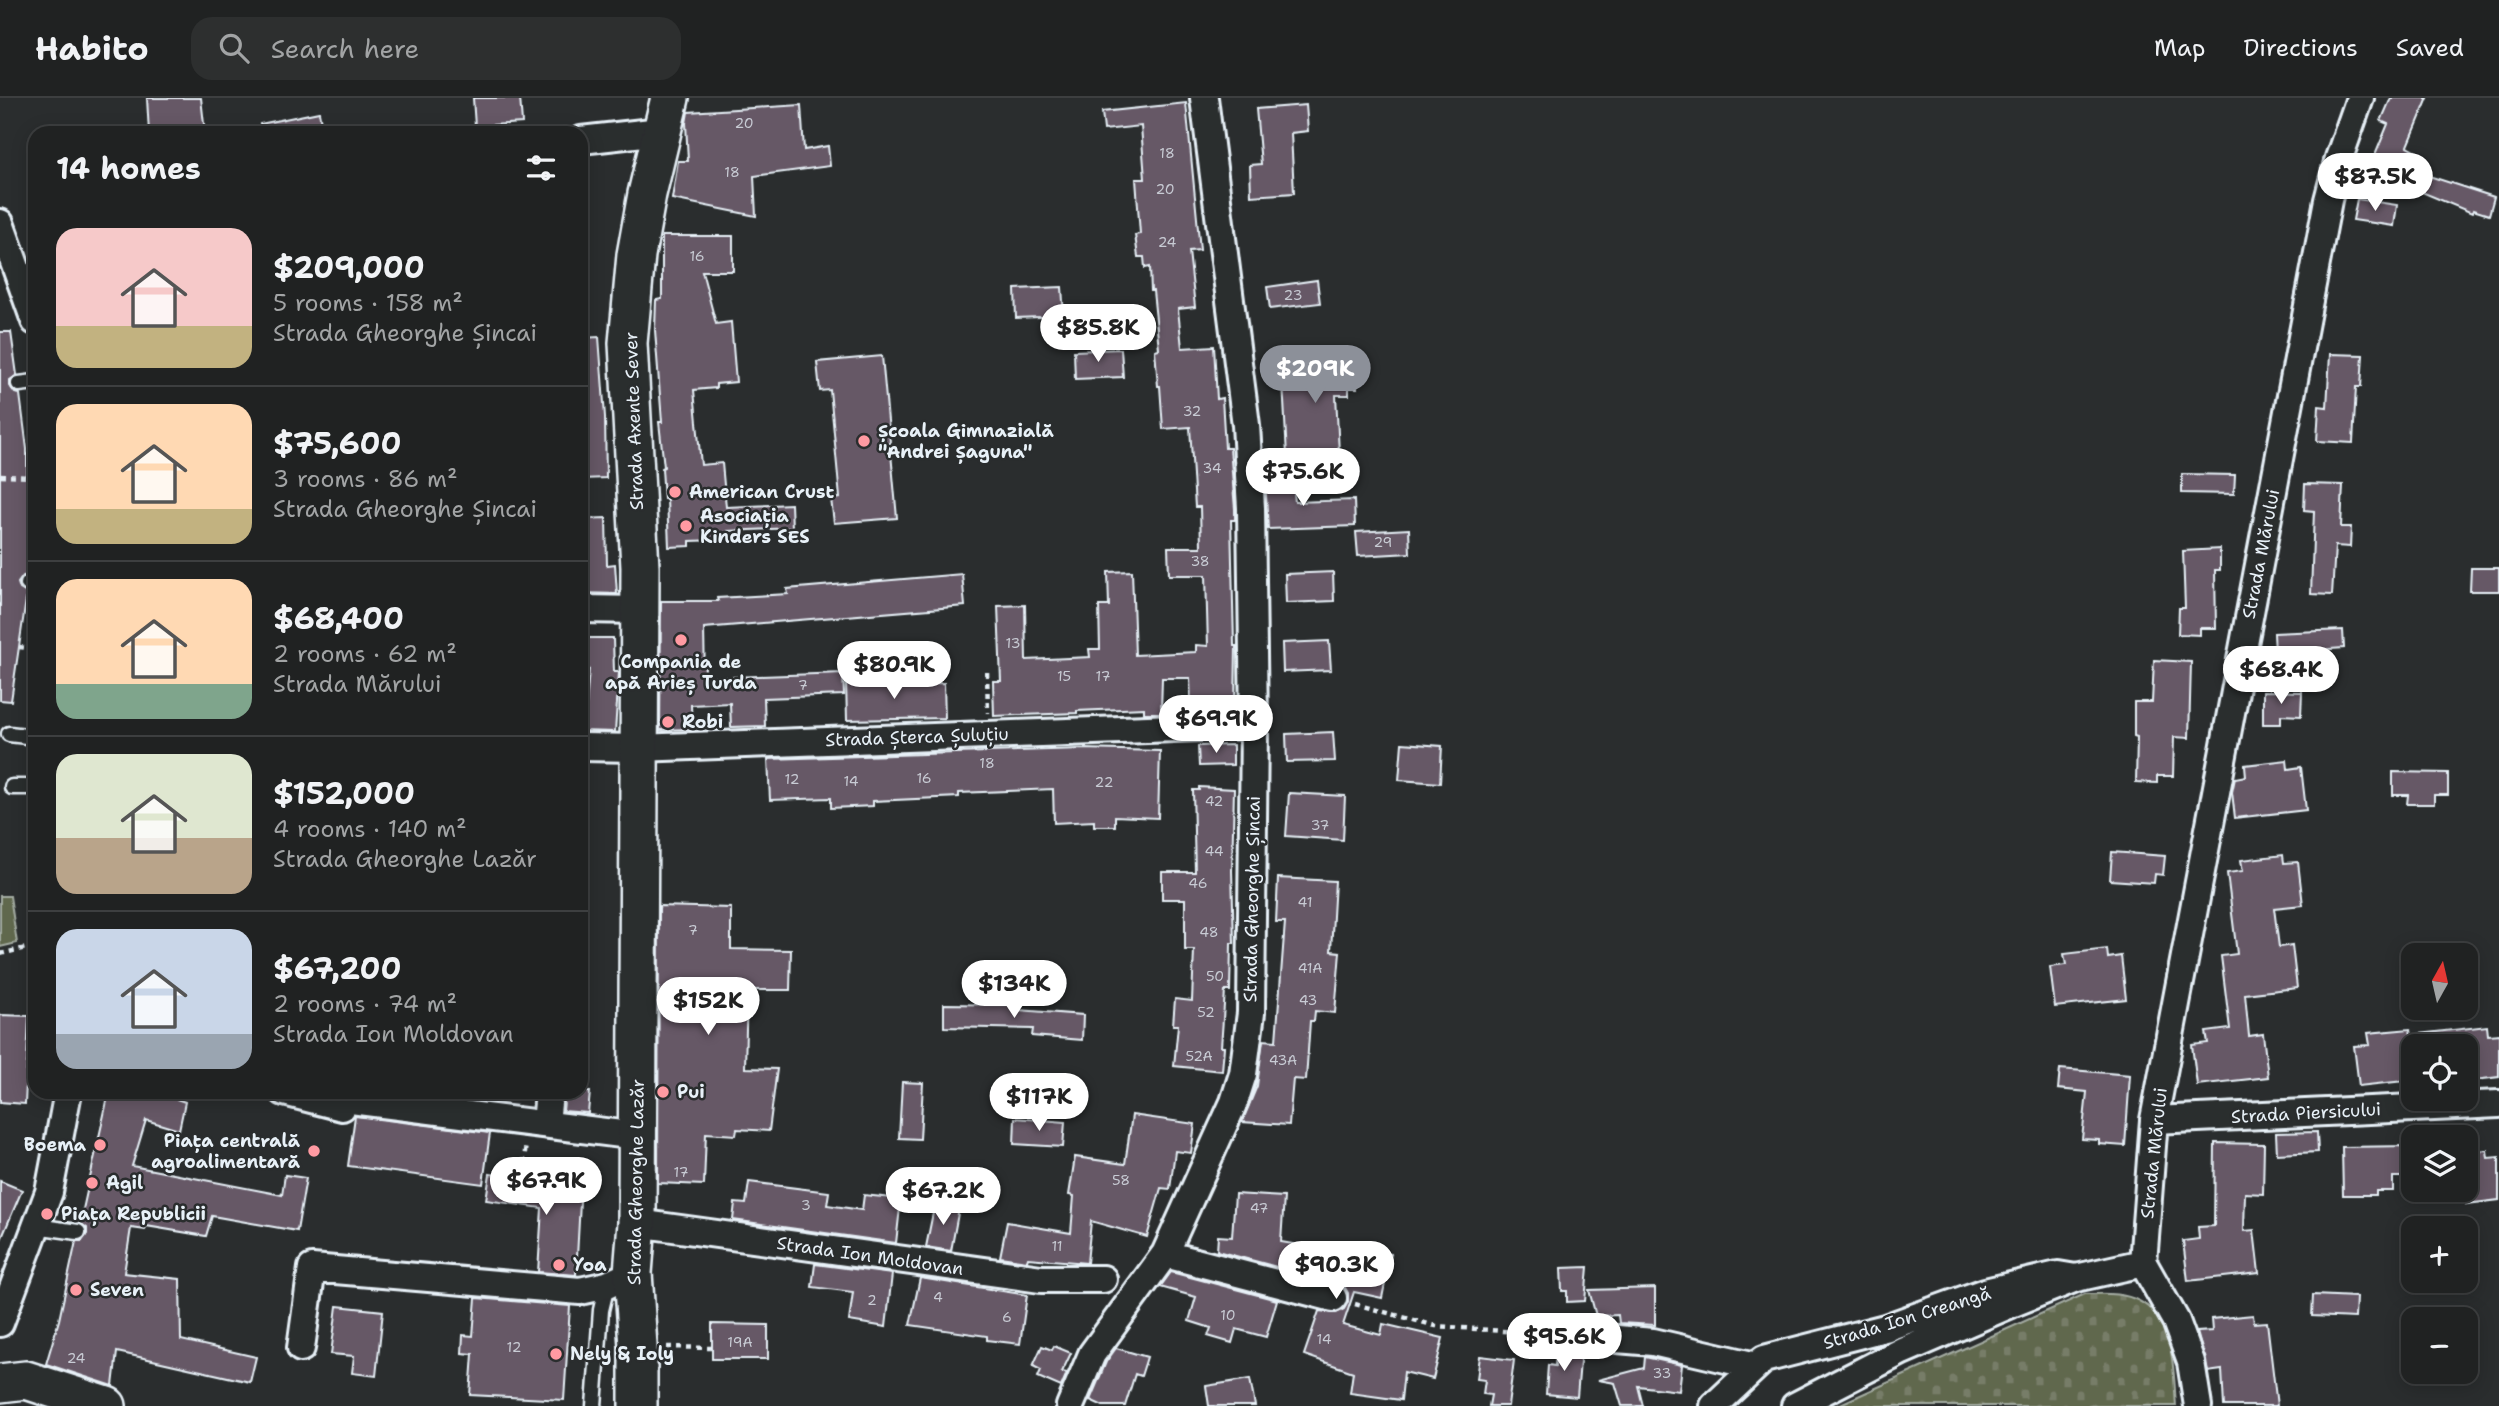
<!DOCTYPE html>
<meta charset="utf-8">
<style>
body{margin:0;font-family:"Shantell Sans",sans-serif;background:#2d2f2f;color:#f1f3f6;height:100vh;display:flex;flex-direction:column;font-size:26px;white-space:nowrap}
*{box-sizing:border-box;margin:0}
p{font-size:23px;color:#a2a4a5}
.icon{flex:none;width:38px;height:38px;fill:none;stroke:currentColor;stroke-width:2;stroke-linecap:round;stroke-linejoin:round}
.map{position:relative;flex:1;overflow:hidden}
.panel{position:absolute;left:28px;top:28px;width:560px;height:973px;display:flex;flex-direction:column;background:#202222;border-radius:21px;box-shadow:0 4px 18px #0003,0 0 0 2px #3d3f40}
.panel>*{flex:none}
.needle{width:46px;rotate:8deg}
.buttons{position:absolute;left:2401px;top:845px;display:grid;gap:14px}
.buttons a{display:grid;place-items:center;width:77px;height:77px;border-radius:14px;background:#202222;box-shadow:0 4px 18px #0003,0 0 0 2px #3d3f40;font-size:35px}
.price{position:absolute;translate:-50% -60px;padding:0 16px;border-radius:24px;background:#fff;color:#222;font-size:23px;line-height:46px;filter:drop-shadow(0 2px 4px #0008)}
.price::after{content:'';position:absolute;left:50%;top:42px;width:21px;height:16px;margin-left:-10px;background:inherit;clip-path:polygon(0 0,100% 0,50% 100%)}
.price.on{background:#8c9099;color:#fff}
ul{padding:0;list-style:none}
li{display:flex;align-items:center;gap:21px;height:175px;padding:0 28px}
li+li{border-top:2px solid #3d3f40}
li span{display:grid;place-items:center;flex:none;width:196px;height:140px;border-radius:21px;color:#555}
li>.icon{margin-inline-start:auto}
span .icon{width:84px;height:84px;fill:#fffc;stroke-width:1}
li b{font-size:30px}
h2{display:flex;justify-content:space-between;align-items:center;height:84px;padding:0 28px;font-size:30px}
header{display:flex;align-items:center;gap:42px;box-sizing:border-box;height:98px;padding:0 35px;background:#202222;border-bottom:2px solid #3d3f40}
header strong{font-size:33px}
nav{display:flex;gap:38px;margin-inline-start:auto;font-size:24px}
.search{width:490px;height:63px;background:#2d2f2f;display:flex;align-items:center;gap:18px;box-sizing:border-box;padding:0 24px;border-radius:21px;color:#a2a4a5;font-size:26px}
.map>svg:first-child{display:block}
.cemetery{fill:url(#cemetery-stones);stroke:#a4aca3;stroke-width:2}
.park{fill:#60674e;stroke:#a4aca3;stroke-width:2}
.building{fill:#665966;stroke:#e8f1f8;stroke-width:2}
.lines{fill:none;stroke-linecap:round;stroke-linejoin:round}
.lane-casing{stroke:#e8f1f8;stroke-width:19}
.street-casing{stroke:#e8f1f8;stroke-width:32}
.secondary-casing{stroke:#e8f1f8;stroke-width:42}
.path{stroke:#e8f1f8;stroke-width:4.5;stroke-dasharray:5 5;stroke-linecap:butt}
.lane{stroke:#2a2d2e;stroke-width:14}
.street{stroke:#2a2d2e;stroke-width:26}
.secondary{stroke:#2a2d2e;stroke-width:37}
.poi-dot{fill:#ff9aa2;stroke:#2a2d2e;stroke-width:2.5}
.labels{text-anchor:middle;stroke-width:5;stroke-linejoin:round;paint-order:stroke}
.number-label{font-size:14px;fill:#c8cbd4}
.street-label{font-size:18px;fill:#e8f1f8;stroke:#2a2d2e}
.poi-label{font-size:18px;font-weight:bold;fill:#e8f1f8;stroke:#2a2d2e;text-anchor:start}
</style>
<header>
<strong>Habito</strong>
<div class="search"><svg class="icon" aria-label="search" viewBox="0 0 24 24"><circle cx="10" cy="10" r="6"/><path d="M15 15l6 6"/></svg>Search here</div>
<nav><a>Map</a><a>Directions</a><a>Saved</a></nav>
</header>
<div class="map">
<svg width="2499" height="1308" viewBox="0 0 2499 1308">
<defs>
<pattern id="cemetery-stones" width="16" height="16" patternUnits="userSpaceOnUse" patternTransform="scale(1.75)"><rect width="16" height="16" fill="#60674e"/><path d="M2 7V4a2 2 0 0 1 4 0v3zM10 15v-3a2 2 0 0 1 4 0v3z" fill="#777d68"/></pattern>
</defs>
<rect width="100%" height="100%" fill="#2a2d2e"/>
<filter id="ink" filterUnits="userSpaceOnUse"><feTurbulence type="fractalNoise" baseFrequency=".0143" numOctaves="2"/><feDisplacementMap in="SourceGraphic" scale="14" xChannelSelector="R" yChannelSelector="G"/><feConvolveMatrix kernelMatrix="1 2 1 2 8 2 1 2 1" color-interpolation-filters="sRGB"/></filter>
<g filter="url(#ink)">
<path class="cemetery" d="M2085 1196C2102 1196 2123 1194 2139 1203 2176 1222 2173 1273 2176 1308H1836Z"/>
<path class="park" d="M0 798H10L17 845 0 849Z"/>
<path class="building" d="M147 0H201L205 35H149Z
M473 0H520L522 25 475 28Z
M2391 0H2428L2408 48 2415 52 2407 71 2494 99 2489 117 2473 112 2472 115 2369 72 2388 26 2381 23Z
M1186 5 1200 152 1189 153 1195 209 1178 211 1182 250 1214 248 1217 301 1222 300 1225 350H1230L1235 411V422H1231L1234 548H1236L1235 609 1191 608 1190 580H1162L1161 615H1144V610L1077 613V615L994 618 993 583H1001L998 508 1025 507 1026 562 1090 559 1089 551H1100L1099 508H1109L1108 474 1132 473 1135 557 1196 554V547L1208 548 1206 477H1169L1168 449H1201L1200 409H1195L1190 329 1163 331 1160 288H1158L1155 252 1159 251 1153 193H1151L1150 169 1145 170 1144 159H1138L1135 137 1140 136 1136 81H1145L1141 28 1104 32 1102 14Z
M801 7 804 52 828 48 830 68 754 78 756 118 672 101 678 63H688L686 25 688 14Z
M1306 7 1308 33 1291 35 1294 95 1251 98 1250 67 1261 66 1256 11Z
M319 14 323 35H261L260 26Z
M2357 101 2397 107 2394 128 2353 122Z
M662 138H733V173H702L716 226 731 224 736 284 716 286V290L694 292 701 367 722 365 726 409 791 406 792 430 728 433V437H717V442L690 443V448L669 449 667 401H664L662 370 664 369 659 324H662L655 232 656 202 662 201Z
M1317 182 1320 205 1270 211 1267 189Z
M1062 189 1064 218 1016 220 1015 191Z
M0 234H11L17 277 10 282V288L15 295 20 296 27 351V388H33L35 420 30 476 23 478 18 485 20 491 27 495 11 603 0 602Z
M599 239 605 319 606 380 581 381V240Z
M1121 251 1123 279 1075 281 1074 253Z
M2330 256 2363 257 2361 289H2356L2353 345 2317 343 2319 308 2327 309Z
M882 258 897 420 834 425 831 401 840 400 830 292 820 293 817 264Z
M1355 263 1357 290H1349V297H1336L1339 355 1287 358 1282 266Z
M2182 376 2235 377 2234 396 2182 395Z
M1292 377 1295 404 1354 402 1355 428 1268 431 1265 380Z
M2305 386 2343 387 2341 429H2351L2350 449 2335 448 2332 497 2311 496 2314 413 2304 412Z
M606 420 607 467 615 466 617 496 581 495V421Z
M1409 431 1410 455 1358 458 1356 434Z
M2220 451V472H2215L2216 530H2200V537L2178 536 2179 510H2185L2183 453Z
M2471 470H2499V493H2470Z
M1333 474 1334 503 1286 505 1285 476Z
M962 476 965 508 704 530 705 580 843 575 844 597 764 600 765 628 731 629 730 605 691 607 692 631 660 632 661 503H718L717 500 788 496 787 491Z
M2343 532 2344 550 2316 552 2317 561H2293L2292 554 2275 555 2274 535Z
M581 540H613L614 574H619L615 634 581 633V608L586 609 589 571H581Z
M1329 543 1331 572 1283 574 1282 545Z
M2154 562 2191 564 2189 640 2174 639 2173 678H2157V685L2136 684 2137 639 2134 638V604H2152Z
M846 583H892V586L944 585 945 620 847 622Z
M2263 593 2302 594 2301 618 2281 617V626H2263Z
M1333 634 1335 663 1287 664 1286 636Z
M1402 645 1442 648 1440 685 1399 682Z
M1233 647V667L1199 668 1198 648Z
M1082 651 1160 653 1158 720 1115 718V728H1094V723L1054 725 1053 691 959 695V699L873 703V708L831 710V700L770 702 768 661Z
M2287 662 2288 671 2301 669 2306 712 2235 720 2232 694 2235 680 2246 678 2245 667Z
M2393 674 2448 675V697H2434V706H2407L2408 697H2393Z
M1199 689 1234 691 1232 773 1234 845H1231L1230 893H1225L1221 949H1224L1222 973 1174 968 1178 927H1173L1175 901 1192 903 1194 852H1185V801H1162V774H1195L1193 692H1199Z
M1289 695 1345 698 1343 742 1286 738Z
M2112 754 2165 758 2163 777 2155 776 2154 785 2110 782Z
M2283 757 2284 765 2298 764 2303 807 2274 810 2279 849 2292 847 2297 890 2245 896 2249 938 2263 936 2268 979 2197 987 2192 947 2208 945 2206 934 2230 931 2221 858 2237 856 2227 775 2243 773 2241 762Z
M1278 780 1335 783 1331 853 1340 854 1335 915 1315 913 1314 923H1310L1306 982 1293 981 1289 1027 1242 1024 1257 988 1263 942 1276 943 1285 824H1276Z
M659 808 731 810V851L791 852 790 892H747L745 970 777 971 769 1033 737 1031 736 1037 706 1035 704 1087 658 1085Z
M2107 851 2108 860 2121 858 2126 901 2055 909 2050 869 2066 867 2064 856Z
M944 906 1019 907V912L1083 917 1082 942 1032 938 1033 931 944 929Z
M0 917 29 918 25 1006 0 1004Z
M2487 928 2488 937 2499 936V979L2466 983V948H2419V936Z
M2410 931 2411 937H2413V982L2359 988 2354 948 2370 947 2368 935Z
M2060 971 2130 977 2125 1048 2099 1046V1042L2082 1041 2087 994 2058 991Z
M902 984 923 985 920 1041 899 1040Z
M109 994H157L185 1004 179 1032 146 1022 132 1068 282 1097 285 1077 306 1080 297 1133 212 1118 206 1138 146 1128 145 1132 131 1130 124 1175 180 1181 181 1242 256 1259 250 1284 117 1254 113 1288 46 1266 59 1222 76 1143H82L87 1136V1130L80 1125Z
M414 994H495L494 1004Z
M565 994H590L588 1015 563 1013Z
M1132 1017 1195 1026 1191 1055 1175 1053 1170 1091 1161 1090 1147 1139 1091 1123 1087 1165 1028 1160 1027 1163 1000 1159 1007 1124 1071 1135 1074 1098 1069 1097 1075 1059 1125 1066Z
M355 1018 490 1035 483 1086 348 1068Z
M1015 1020 1065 1024 1063 1049 1014 1046Z
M2317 1034 2318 1054 2277 1056 2276 1035Z
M2215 1045 2264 1046 2263 1096 2245 1095 2244 1133 2254 1132 2259 1175 2188 1183 2183 1143 2199 1141 2198 1129 2214 1128Z
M2410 1048V1079H2393V1093H2376V1097H2343L2342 1049Z
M2487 1052 2488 1060 2499 1059V1102L2466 1106V1054Z
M490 1076 532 1082 581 1086 576 1177 538 1174 542 1110 486 1102Z
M0 1083 22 1092 0 1144Z
M749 1084 829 1094 827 1107 862 1112 864 1097 901 1101 896 1145 733 1122 735 1105 746 1106Z
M1235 1096 1284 1099 1281 1144 1351 1156 1352 1148 1391 1156 1382 1200 1354 1194 1343 1227 1381 1237 1383 1226 1443 1240 1433 1281 1404 1274 1401 1302 1350 1295 1353 1274 1304 1257 1319 1213 1336 1215 1344 1211 1348 1203V1195L1344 1188 1337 1185 1217 1153 1218 1138 1232 1139Z
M935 1105 959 1110 951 1153 926 1149Z
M815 1166 892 1176 886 1229 849 1223 853 1194 812 1189Z
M1588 1169 1585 1203 1567 1204V1193H1562L1561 1170Z
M1171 1174 1277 1202 1266 1239 1236 1231 1232 1245 1208 1238 1211 1230 1189 1223 1196 1199 1160 1189Z
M920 1180 1027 1197 1020 1246 987 1242V1238L910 1227Z
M1655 1190V1227L1619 1225 1618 1217 1596 1218 1589 1192Z
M2313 1197 2356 1199 2355 1220 2312 1218Z
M476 1200 570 1208 564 1302 470 1297 473 1256 462 1255 463 1237 473 1238Z
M337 1208 383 1213 376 1278 352 1275 354 1258 331 1256Z
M2253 1217 2254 1225 2267 1224 2277 1308H2224L2222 1272 2208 1274 2197 1234 2212 1233 2211 1221Z
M712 1226 768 1227V1261H712Z
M1042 1248 1052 1252 1054 1248 1071 1255 1062 1274 1067 1275 1061 1289 1038 1279 1041 1272 1033 1268Z
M1116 1250 1147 1259 1141 1278 1135 1276 1125 1308H1103L1090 1302 1106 1264Z
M1556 1250 1581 1252 1577 1299 1546 1296 1548 1267 1555 1268Z
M1480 1258 1514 1262 1508 1308H1489L1491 1297 1483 1296 1485 1282 1477 1281Z
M1645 1259 1682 1267 1679 1293 1638 1288 1643 1308H1622L1615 1285 1598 1282 1644 1270Z
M1250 1281 1255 1308H1209L1206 1288Z"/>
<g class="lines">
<defs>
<path id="lane" d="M19 286 35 284
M28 486H35
M9 636 35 639
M12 689H35
M35 1128 78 1134
M594 1308 601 1212 607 1187"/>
<path id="street" d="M581 42 661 33
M0 125 35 223
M581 511 640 512
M581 649 638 650 1254 627
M284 994 342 1009 343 994
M343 1001 637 1038
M2154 1022 2499 1006
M546 1026 549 994
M637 1125 1041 1181H1103
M1165 1156 1333 1200
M2143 1165 2154 1022 2328 102 2339 60 2360 0
M2143 1165 2176 1223 2191 1264 2198 1308
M0 1225 49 1094 68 994
M1617 1241 1653 1244 1756 1268
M301 1250 312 1170 580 1193 607 1187 633 1175
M1070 1308 1092 1256 1165 1156 1234 1004 1243 976 1251 915 1254 627 1251 410 1246 327 1204 0
M1714 1308 1764 1261 1885 1230 1985 1194 2058 1177 2076 1180
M1795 1308 1902 1253 2011 1206 2076 1180 2143 1165"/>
<path id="secondary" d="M0 1285 26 1282 107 1308
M638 1308V1248L633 1175 637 1125 640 469 628 245 636 157 647 96 670 0"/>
</defs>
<use href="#lane" class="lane-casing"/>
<use href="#street" class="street-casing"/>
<use href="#secondary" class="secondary-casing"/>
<path class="path" d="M0 378 35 379
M19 549 35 551
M987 574 988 615
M0 856 35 848
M517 1092H520L526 1046
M1355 1206 1436 1228 1595 1240
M667 1249 711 1250"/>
<use href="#lane" class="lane"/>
<use href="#street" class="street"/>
<use href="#secondary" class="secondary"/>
</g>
</g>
<g class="poi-dot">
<circle cx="864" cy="343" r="7"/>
<circle cx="675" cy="394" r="7"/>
<circle cx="686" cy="428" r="7"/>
<circle cx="681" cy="542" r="7"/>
<circle cx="668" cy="624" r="7"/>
<circle cx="663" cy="994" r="7"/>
<circle cx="100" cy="1047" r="7"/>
<circle cx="314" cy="1053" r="7"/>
<circle cx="92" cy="1085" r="7"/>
<circle cx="47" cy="1116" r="7"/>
<circle cx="559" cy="1167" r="7"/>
<circle cx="76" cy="1192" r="7"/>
<circle cx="556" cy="1256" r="7"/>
</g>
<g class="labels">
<g class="number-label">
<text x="744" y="30">20</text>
<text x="1167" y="60">18</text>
<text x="732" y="79">18</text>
<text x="1165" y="96">20</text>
<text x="1167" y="149">24</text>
<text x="697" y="163">16</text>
<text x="1293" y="202">23</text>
<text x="1192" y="318">32</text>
<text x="1212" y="375">34</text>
<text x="1383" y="449">29</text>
<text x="1200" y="468">38</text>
<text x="1013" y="550">13</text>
<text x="1064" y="583">15</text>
<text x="1103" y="583">17</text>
<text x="803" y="592">7</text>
<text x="987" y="670">18</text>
<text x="924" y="685">16</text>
<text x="792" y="686">12</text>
<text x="851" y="688">14</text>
<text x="1104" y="689">22</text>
<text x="1214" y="708">42</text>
<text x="1320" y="732">37</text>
<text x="1214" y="758">44</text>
<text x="1198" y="790">46</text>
<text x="1305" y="809">41</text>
<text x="693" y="837">7</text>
<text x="1209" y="839">48</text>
<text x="1310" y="875">41A</text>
<text x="1215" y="883">50</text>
<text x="1308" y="907">43</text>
<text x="1206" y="919">52</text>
<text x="1199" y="963">52A</text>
<text x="1283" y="967">43A</text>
<text x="681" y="1079">17</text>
<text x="1121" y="1087">58</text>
<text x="806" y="1112">3</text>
<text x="1259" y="1115">47</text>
<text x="1057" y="1153">11</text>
<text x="938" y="1204">4</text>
<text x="872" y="1207">2</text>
<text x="1228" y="1222">10</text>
<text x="1007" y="1224">6</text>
<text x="1324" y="1246">14</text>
<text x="740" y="1249">19A</text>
<text x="514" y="1254">12</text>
<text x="76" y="1265">24</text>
<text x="1662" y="1280">33</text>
</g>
<g class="street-label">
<text transform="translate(634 323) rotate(-92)" y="6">Strada Axente Sever</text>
<text transform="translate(2261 456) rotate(-79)" y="6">Strada Mărului</text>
<text transform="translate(917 639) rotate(-2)" y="6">Strada Șterca Șuluțiu</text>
<text transform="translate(1252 801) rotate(-89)" y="6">Strada Gheorghe Șincai</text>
<text transform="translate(2306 1015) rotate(-3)" y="6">Strada Piersicului</text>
<text transform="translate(2154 1055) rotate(-84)" y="6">Strada Mărului</text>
<text transform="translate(636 1084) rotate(-89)" y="6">Strada Gheorghe Lazăr</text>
<text transform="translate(870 1158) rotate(8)" y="6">Strada Ion Moldovan</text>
<text transform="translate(1907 1220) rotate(-17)" y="6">Strada Ion Creangă</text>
</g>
<g class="poi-label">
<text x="878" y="339">Școala Gimnazială<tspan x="878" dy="21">"Andrei Șaguna"</tspan></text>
<text x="689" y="400">American Crust</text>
<text x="700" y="424">Asociația<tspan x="700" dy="21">Kinders SES</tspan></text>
<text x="681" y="570" text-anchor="middle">Compania de<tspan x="681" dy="21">apă Arieș Turda</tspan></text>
<text x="682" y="630">Robi</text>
<text x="677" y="1000">Pui</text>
<text x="300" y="1049" text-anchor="end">Piața centrală<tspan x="300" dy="21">agroalimentară</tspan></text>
<text x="86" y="1053" text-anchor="end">Boema</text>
<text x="106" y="1091">Agil</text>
<text x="61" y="1122">Piața Republicii</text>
<text x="573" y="1173">Yoa</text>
<text x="90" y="1198">Seven</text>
<text x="570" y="1262">Nely &amp; Ioly</text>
</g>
</g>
</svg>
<div class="buttons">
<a><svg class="needle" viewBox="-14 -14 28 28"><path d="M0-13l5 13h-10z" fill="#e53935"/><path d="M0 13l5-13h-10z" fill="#a2a4a5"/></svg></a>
<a><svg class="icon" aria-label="locate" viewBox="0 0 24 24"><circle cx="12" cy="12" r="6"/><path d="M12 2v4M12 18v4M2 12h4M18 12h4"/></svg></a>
<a><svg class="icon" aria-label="layers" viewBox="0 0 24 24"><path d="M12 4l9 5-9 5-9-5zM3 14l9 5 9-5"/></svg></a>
<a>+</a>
<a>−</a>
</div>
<b class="price" style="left:2375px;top:115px">$87.5K</b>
<b class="price" style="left:1098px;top:266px">$85.8K</b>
<b class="price on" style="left:1315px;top:307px">$209K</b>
<b class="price" style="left:1303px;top:410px">$75.6K</b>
<b class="price" style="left:894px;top:603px">$80.9K</b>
<b class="price" style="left:2281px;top:608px">$68.4K</b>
<b class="price" style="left:1216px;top:657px">$69.9K</b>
<b class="price" style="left:1014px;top:922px">$134K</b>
<b class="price" style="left:708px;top:939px">$152K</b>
<b class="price" style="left:1039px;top:1035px">$117K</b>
<b class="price" style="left:546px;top:1119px">$67.9K</b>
<b class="price" style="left:943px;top:1129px">$67.2K</b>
<b class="price" style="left:1336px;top:1203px">$90.3K</b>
<b class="price" style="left:1564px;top:1275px">$95.6K</b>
<section class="panel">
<h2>14 homes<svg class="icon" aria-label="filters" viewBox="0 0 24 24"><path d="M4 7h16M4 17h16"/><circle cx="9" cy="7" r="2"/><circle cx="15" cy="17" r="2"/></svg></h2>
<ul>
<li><span style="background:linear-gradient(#f6c9c9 70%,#c2b280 0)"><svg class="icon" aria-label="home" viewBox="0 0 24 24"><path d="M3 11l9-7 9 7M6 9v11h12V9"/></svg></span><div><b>$209,000</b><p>5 rooms · 158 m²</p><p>Strada Gheorghe Șincai</p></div></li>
<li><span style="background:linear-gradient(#ffd9b3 75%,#c2b280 0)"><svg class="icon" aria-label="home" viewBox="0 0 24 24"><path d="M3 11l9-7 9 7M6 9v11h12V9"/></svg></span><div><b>$75,600</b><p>3 rooms · 86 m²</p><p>Strada Gheorghe Șincai</p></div></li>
<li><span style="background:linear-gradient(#ffd9b3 75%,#7fa58c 0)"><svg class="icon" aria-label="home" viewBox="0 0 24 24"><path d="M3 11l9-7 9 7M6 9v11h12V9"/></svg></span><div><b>$68,400</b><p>2 rooms · 62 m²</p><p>Strada Mărului</p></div></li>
<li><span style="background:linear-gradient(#dfe7d0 60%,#b9a48a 0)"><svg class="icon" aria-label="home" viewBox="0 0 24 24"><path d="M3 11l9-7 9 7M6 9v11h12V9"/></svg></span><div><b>$152,000</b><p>4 rooms · 140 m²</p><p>Strada Gheorghe Lazăr</p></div></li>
<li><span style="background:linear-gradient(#c9d6e8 75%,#9aa5b1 0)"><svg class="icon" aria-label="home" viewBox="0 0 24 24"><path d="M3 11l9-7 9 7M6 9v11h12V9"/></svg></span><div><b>$67,200</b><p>2 rooms · 74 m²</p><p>Strada Ion Moldovan</p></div></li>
</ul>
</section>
</div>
